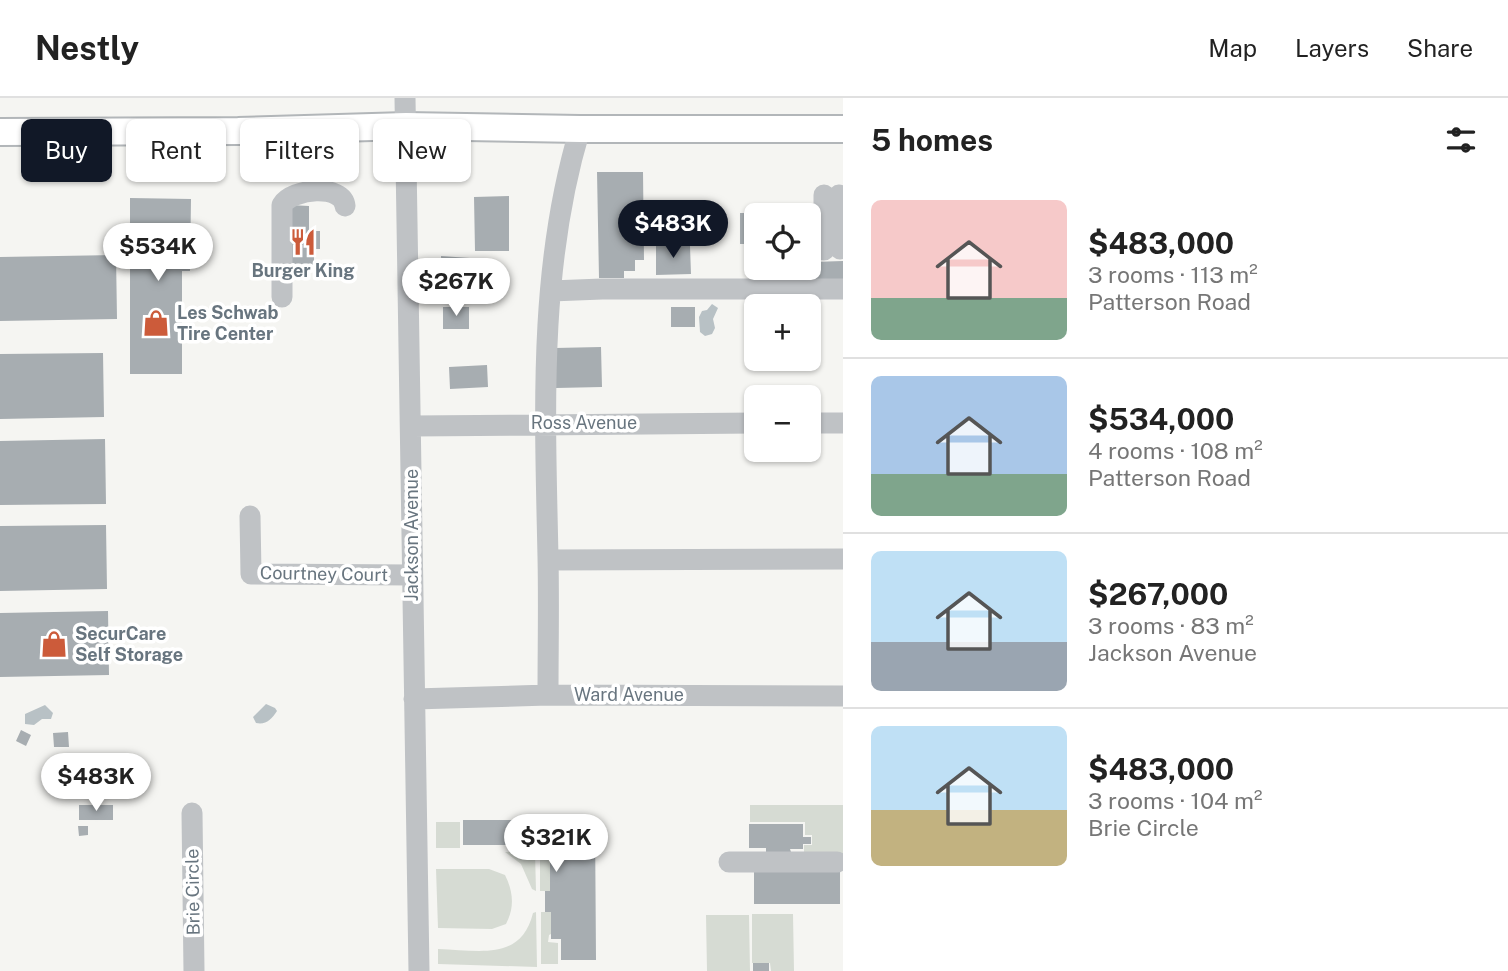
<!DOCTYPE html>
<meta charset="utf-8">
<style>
body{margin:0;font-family:"Public Sans",sans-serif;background:#f6f6f6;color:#222;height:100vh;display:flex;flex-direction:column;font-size:26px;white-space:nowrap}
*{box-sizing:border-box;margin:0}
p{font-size:23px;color:#767676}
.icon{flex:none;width:38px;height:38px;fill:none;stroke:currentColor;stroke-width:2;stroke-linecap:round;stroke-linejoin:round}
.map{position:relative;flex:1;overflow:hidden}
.side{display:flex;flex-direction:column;background:#fff;width:665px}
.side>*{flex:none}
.top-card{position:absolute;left:21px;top:21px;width:665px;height:63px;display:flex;gap:14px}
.fabs{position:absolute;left:744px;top:105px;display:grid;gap:14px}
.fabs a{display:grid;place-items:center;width:77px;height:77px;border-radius:10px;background:#fff;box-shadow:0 2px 5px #0004;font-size:35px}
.price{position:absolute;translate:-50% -60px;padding:0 16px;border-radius:24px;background:#fff;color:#222;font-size:23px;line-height:46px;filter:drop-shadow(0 2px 4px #0008)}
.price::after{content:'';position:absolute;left:50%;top:42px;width:21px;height:16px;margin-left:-10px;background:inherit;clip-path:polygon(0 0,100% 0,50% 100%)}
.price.selected{background:#111827;color:#fff}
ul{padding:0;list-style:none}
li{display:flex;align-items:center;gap:21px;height:175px;padding:0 28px}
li+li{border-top:2px solid #e0e0e0}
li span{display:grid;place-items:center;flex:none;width:196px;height:140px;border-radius:10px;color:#555}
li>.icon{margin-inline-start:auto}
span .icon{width:84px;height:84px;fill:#fffc;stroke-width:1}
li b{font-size:30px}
h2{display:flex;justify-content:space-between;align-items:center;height:84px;padding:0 28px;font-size:30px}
.pill{padding:0 24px;border-radius:10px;background:#fff;box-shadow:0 2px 5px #0004;font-size:24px;line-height:63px}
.pill.selected{background:#111827;color:#fff}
header{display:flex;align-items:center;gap:42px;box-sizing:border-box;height:98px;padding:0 35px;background:#fff;border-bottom:2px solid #e0e0e0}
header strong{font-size:33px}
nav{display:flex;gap:38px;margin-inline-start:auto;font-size:24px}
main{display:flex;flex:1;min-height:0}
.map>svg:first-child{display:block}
.green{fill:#d6dbd3}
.water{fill:#b8c1c5}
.building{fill:#a7adb1}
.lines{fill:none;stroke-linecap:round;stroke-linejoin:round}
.major-casing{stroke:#b2b6b9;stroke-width:30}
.minor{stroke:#bfc2c5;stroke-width:21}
.major{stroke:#fff;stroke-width:26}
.labels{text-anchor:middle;stroke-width:7;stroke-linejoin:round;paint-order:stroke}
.poi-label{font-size:18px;font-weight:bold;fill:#68757f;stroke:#fff;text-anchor:start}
.street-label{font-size:18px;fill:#68757f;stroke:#fff}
</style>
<header>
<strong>Nestly</strong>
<nav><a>Map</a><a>Layers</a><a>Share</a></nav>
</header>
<main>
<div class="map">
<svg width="843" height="873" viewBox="0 0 843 873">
<rect width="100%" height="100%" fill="#f5f5f2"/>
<path class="green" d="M750 707H843V756H804V747H812V737H805V724H750Z
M436 724H460V750H436Z
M505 754H535L536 793 532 791 521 766Z
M540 754H561V765L550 793H540Z
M436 771H489L505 777C513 793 515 809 506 826L492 831 438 830Z
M536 814 537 869 438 866V851C478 852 521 864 533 815Z
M541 814H551V836L549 837 548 844 558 845V866H541Z
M752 816H793L794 873H771L770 865H752Z
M706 817H749L750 873H707Z"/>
<path class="water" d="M712 206 718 210 713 221 715 230 712 236 705 238 700 234 699 219 702 213 707 212Z
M266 606 275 610 277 613C271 622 266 627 256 625L253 619Z
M45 607 53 615 51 621H42L34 627 25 626V616Z"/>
<path class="building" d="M597 74H643L644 162H635V173H624V180H599Z
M509 98V153H475L474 99Z
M130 100 191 101 190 173H182V276H130Z
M290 107 309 108V133H320V151H314V169H302V180H286Z
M740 115H756V146H740Z
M808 115H843L818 147H808Z
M656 148H690L691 176 656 177Z
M116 157 117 221 0 223V159Z
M441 158 470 160 471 179 442 180Z
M843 163V181L813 182 812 164Z
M495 180 496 196 475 197 474 181Z
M443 209H469V231H443Z
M671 209H695V229H671Z
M601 249 602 289 556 290 555 250Z
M103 255 104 319 0 321V256Z
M487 267 488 289 450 291 449 269Z
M105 341 106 406 0 407V343Z
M106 427 107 491 0 493V428Z
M108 513 109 577 0 579V515Z
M21 632 31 637 26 648 16 643Z
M68 634 69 649H54L53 635Z
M79 707H113V722H79Z
M463 722H595L596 862H561V841H551V814H545V793H550V765H561V747H463Z
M749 726H803V739H811V746H803V751H790L791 754H766V750H749Z
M78 728H88V737L79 738Z
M840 771V806H754V772Z
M753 865H769V873H753Z"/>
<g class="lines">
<defs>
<path id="major" d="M0 34 238 33 406 28 580 31H843"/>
</defs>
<use href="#major" class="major-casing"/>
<path class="minor" d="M405 0 419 873
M824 97V152
M839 97 840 151
M551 193 602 191H843
M282 199V107C292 90 343 86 345 108
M808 325H843
M412 328 756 325
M250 418 251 476 412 477
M548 462 843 461
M548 597C548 551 549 505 548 459 545 316 538 170 580 31
M414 601 548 597 843 598
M192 715 194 873
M729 764H837"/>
<use href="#major" class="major"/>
</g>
<defs>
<symbol id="restaurant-bare" viewBox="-9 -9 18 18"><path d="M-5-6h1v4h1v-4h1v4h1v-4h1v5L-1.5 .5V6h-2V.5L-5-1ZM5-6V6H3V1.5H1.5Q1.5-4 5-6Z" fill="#cc5b3a" stroke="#fff" stroke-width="2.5" paint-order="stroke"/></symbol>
<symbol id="shop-bare" viewBox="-9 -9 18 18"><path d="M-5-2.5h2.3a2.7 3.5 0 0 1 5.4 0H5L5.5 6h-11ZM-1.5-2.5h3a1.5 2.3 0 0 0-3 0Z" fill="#cc5b3a" stroke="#fff" stroke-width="2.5" paint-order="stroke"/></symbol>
</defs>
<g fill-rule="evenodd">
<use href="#restaurant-bare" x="284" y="125" width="38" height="38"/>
<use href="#shop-bare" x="137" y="206" width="38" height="38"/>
<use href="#shop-bare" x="35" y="527" width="38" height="38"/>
</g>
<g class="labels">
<g class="poi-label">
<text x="303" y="179" text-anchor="middle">Burger King</text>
<text x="177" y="221">Les Schwab<tspan x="177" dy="21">Tire Center</tspan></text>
<text x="75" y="542">SecurCare<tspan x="75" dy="21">Self Storage</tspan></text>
</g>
<g class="street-label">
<text x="584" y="331">Ross Avenue</text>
<text transform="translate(412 437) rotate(-90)" y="6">Jackson Avenue</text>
<text transform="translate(324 476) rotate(1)" y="6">Courtney Court</text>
<text x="629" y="603">Ward Avenue</text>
<text transform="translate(193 794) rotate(-91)" y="6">Brie Circle</text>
</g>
</g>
</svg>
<div class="fabs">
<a><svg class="icon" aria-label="locate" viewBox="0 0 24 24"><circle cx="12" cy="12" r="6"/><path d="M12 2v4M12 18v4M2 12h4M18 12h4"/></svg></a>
<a>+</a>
<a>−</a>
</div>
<b class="price selected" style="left:673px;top:162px">$483K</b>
<b class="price" style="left:158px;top:185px">$534K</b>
<b class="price" style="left:456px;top:220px">$267K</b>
<b class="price" style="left:96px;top:715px">$483K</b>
<b class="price" style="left:556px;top:776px">$321K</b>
<div class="top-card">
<a class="pill selected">Buy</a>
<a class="pill">Rent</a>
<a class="pill">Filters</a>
<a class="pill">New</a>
</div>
</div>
<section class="side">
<h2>5 homes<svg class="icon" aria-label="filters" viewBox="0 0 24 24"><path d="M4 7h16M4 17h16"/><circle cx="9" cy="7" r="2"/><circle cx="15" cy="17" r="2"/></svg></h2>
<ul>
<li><span style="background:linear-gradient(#f6c9c9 70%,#7fa58c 0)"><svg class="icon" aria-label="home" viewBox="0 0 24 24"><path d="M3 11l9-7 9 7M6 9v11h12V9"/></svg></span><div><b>$483,000</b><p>3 rooms · 113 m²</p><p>Patterson Road</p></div></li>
<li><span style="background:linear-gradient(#a9c7e8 70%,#7fa58c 0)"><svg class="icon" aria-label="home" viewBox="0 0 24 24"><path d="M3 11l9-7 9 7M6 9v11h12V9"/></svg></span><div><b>$534,000</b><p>4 rooms · 108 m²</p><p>Patterson Road</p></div></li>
<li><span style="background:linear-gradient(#bfe0f5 65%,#9aa5b1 0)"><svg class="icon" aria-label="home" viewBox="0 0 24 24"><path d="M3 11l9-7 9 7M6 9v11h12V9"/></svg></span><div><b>$267,000</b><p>3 rooms · 83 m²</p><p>Jackson Avenue</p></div></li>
<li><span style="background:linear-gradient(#bfe0f5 60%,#c2b280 0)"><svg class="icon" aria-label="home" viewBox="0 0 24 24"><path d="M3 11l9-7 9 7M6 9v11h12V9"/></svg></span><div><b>$483,000</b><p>3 rooms · 104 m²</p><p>Brie Circle</p></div></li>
</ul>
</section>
</main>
